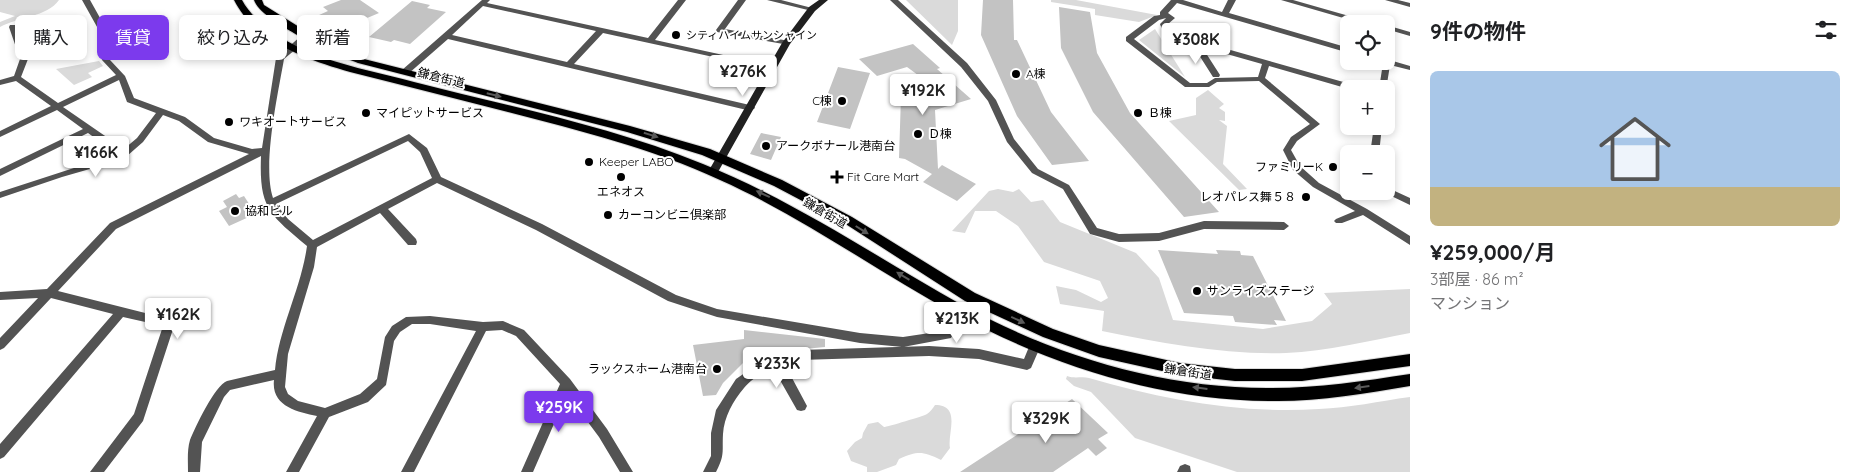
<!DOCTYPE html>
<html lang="ja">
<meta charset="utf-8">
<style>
body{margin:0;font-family:Quicksand,"Noto Sans JP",sans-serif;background:#f2f2f2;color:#202124;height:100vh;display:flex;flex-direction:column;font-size:19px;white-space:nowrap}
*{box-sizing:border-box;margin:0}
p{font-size:16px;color:#757577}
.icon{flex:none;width:28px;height:28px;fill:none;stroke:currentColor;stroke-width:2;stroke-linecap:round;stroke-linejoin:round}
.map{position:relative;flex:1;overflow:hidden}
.sheet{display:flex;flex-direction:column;background:#fff;width:450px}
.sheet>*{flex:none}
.top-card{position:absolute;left:15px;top:15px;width:475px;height:45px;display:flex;gap:10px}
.fabs{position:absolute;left:1340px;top:15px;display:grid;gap:10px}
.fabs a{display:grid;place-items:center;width:55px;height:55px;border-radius:8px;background:#fff;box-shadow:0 2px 8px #0003;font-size:25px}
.price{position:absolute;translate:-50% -42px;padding:0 11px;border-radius:5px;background:#fff;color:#222;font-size:16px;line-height:32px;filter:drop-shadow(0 1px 2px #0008)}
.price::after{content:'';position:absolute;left:50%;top:30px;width:15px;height:11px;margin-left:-8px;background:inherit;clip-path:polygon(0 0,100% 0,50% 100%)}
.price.selected{background:#7c3aed;color:#fff}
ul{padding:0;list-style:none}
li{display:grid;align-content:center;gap:10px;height:265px;padding:0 20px}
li+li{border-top:1px solid #e0e0e0}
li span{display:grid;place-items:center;height:155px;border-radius:8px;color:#555}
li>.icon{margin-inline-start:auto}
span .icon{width:90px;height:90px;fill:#fffc;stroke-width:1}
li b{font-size:21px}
h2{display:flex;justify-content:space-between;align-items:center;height:60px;padding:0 20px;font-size:21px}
.chip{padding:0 18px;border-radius:8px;background:#fff;box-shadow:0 2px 8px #0003;font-size:18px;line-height:45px}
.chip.selected{background:#7c3aed;color:#fff}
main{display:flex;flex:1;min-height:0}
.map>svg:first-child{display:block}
.green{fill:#dadada}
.building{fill:#c3c3c3}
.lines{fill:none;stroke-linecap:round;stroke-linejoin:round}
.primary-casing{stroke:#dbdbdb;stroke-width:2}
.street{fill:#535353;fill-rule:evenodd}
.secondary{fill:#202020;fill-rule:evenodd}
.primary{fill:#000;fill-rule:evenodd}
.oneway{fill:#595959}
.poi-dot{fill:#000;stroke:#fff;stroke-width:2}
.labels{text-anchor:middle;stroke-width:4;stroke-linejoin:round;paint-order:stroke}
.far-poi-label{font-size:11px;fill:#000;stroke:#fff;text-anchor:start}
.poi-label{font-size:12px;fill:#000;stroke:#fff;text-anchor:start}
.street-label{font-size:12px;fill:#000;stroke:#fff}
</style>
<main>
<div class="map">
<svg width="1410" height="472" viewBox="0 0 1410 472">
<rect width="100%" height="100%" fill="#fff"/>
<path class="green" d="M0 0H59C47 17 18 17 0 27V22L15 16 0 12Z
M906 0H958V31L952 45Z
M1051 0H1076L1157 15 1139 22 1095 15V9L1051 2Z
M1155 29 1185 77 1139 40Z
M99 61 103 66 88 73 92 77 74 85 56 69Z
M1208 90 1224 104 1219 108 1225 112V121L1219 120 1227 126 1223 164 1247 189 1239 190 1169 121 1196 115V98Z
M998 189 1013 192 1019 189 1031 202 1043 200 1060 222 1136 253 1159 278 1173 320 1263 329 1312 321 1332 304 1324 293 1410 289V333C1369 341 1327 351 1286 353 1223 355 1163 343 1102 331L1104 311 1060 304 1056 286 1076 290 1101 302 1108 298 1100 281 1044 262 1018 226 996 211H975L965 233 952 231 989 191Z
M1067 376C1075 379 1082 376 1089 378 1163 400 1242 414 1319 409 1349 408 1380 401 1410 397V472H1237L1135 438 1091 392 1074 386 1066 379Z
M935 405C962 405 947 434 950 448L941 460C922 451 918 451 899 459L896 465 877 472H867V467L851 461 847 451 855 442 862 438 863 433 868 424 878 422 884 427C887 427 924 416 927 414 930 412 933 408 935 405Z"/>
<path class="building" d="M341 0H360L379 13 327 35 308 20 328 11 323 7Z
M983 0H1013L1014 40H1017L1051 112 1089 161 1052 165 1017 116 981 35Z
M412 1 430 5 427 8 446 12 410 44 394 40 391 42 369 37Z
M1059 7 1090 12 1097 53 1130 113 1219 212 1184 217 1093 112 1061 48Z
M913 44 940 68 937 69 971 99 935 110 938 169 942 165 976 184 957 201 923 182 932 174 905 159 899 158 901 96 933 86 907 67 877 76 859 59Z
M745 67 761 71 752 85 737 82Z
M838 67 870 73 850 129 817 122Z
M761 133 781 137 771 160 750 154Z
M236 194 239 198 244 196 253 210 248 212 251 216 229 226 219 211 227 207 223 201Z
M1158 250 1218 254 1216 250 1240 251 1241 255 1253 256 1286 321 1274 320 1277 325 1235 322 1233 316 1184 313Z
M744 330 825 339V347L794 350 777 348V353L765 352 750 356 723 383 716 395 703 396 693 345 744 339Z
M1072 399 1108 433 1098 439 1107 448 1096 456 1088 448 1053 472H960Z"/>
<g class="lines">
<defs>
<path id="primary" d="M234 0H242C258 29 295 47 324 58 354 68 384 74 414 82 511 107 610 126 703 164 795 201 876 257 962 305 1055 356 1165 389 1272 388 1318 388 1364 381 1410 374V386C1363 394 1317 402 1269 401 1160 400 1052 366 956 314 876 271 803 217 720 180 651 148 577 130 504 111 453 98 402 85 350 72 308 60 255 42 234 0Z
M254 0H262L264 5 312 35 364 59 630 126 710 149 782 180 852 217 975 293 1053 329 1099 345 1180 363 1235 369H1302L1410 354V366L1302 381H1235L1180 375 1099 357 1043 337 965 301 844 223 774 186 702 155 627 132 358 63C335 54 261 22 254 0Z"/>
</defs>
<use href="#primary" class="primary-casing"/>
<path class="street" d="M82 0H90L109 34 110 60 125 76 134 98 185 117 214 138 252 149 262 148 276 58 302 35H308V39L284 59C278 94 262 165 273 198L409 134 427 148 441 177 542 224 676 295 717 309 860 333 903 337 943 331 956 307 960 306 964 307 965 310 951 338 903 347 860 343 717 317 668 301 536 230 437 183 388 209 416 239 417 242 416 245H408L380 213 317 247 314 267 288 354 285 387 288 394 298 401 325 408 360 394 377 379 385 337 392 326 406 317 430 316 483 322 503 321 524 330 570 379 607 429 633 472H620L599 437 567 394 533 472H521L560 384 516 336 502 330 486 331 414 472H401L476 331 430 324H412L400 332 394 341 386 385 368 402 329 417 299 472H286L317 416C297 412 271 406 274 380L230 390 224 397 202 442 200 472H188C188 462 187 450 190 440 195 428 215 385 227 381L275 370C279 328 301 289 307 246 269 214 259 208 261 156L116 229 58 291 169 319 173 320 175 323 143 421 104 472H90L134 414 163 326 123 317 4 457 0 459V444L113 314 51 298 4 348 0 350V338L38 298 0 300V292L47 289 110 223 249 154 208 142 179 121 163 115 143 142 127 156 114 162 62 177 0 198V192L117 154 88 133 0 176V169L83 129 57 110 0 137V131L51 106 16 81 0 85V80L14 76 20 59 9 27 10 25H16L17 29 67 16 71 18 19 33 28 59 21 77 58 103 116 75 102 60 101 34ZM119 80 127 102 156 113 137 138 124 149 63 107ZM408 141 420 152 432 178 313 240 288 219 276 204Z
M482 0H490L487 3 648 38 678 0H686L655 40 773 66 777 68 773 70 603 33 574 64 754 106 755 108 751 111 448 39 408 74H402V70ZM483 6 596 31 567 62 452 35Z
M738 0H746L725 29 789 41V45L717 32 716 30Z
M767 0H781L816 9 812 11Z
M890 0H898L967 63 996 100 1014 139 1038 169 1069 185 1097 228 1119 234 1159 233 1204 221 1284 222 1289 226 1284 230 1204 229 1159 241 1119 242 1090 234 1063 189 1032 173 1007 142 988 101 961 67Z
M1171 0H1183L1222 12 1228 0H1236L1229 13 1349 48V53L1177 3 1168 13 1175 18 1168 24 1174 34 1361 87 1362 89H1349L1269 66 1265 78 1320 124 1297 141 1291 150 1300 166 1319 183 1367 209 1410 236V245L1363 215 1342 223H1336L1334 221 1336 219 1355 211 1313 187 1293 170 1283 150 1291 137 1310 124 1259 81 1217 82 1209 87H1185L1126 41V37L1154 16 1160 15V12ZM1166 18 1160 24C1165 39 1178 40 1192 44L1213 77H1219L1220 75 1202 47 1262 64 1258 77 1215 78 1207 83H1190L1134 39 1159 20Z
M1281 0H1293L1377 24H1364Z
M1385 0H1398L1410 3V7Z
M1386 25 1410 32V36L1386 29Z
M1386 59 1410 66V70L1390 65 1386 90V89H1379L1383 63 1380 61H1386Z
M1374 126H1382L1379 154H1370Z
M1386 187 1410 198V205L1383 192 1386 191Z
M1035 340 1039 342 1041 345 1031 368 1027 370 979 359 929 356 800 360 784 363 807 406 805 410 801 411 797 410 772 366C763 373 751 379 744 388 733 401 724 417 723 434 722 453 725 454 716 472H703L711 456V433L716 410 736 379 765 359 800 350 929 346 979 349 1024 359 1031 342Z
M1185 464 1190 466 1191 472H1177L1180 466Z"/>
<path class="secondary" d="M819 0H828L815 11 790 44 718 172 716 174H710L708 172 782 43 809 7Z"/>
<use href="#primary" class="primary"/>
</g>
<defs><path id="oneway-solid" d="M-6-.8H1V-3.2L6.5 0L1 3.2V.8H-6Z" transform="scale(1.25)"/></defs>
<g class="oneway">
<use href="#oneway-solid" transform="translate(494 95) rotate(14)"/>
<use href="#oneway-solid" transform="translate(651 135) rotate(17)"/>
<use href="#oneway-solid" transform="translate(763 194) rotate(-155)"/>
<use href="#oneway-solid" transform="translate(862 230) rotate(32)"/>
<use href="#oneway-solid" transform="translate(903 276) rotate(-149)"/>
<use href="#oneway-solid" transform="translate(1018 320) rotate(25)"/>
<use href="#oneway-solid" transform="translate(1362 387) rotate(172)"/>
<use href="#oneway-solid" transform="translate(1200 388) rotate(-173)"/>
</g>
<g class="poi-dot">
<circle cx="676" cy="35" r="5"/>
<circle cx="1016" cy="74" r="5"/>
<circle cx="842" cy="101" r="5"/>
<circle cx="366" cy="113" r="5"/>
<circle cx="1138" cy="113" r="5"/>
<circle cx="229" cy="122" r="5"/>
<circle cx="918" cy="134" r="5"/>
<circle cx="766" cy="146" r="5"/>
<circle cx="589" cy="162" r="5"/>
<circle cx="1333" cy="167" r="5"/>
<circle cx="621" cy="177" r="5"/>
<path d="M834.5 169.5h5v5h5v5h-5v5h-5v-5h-5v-5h5z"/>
<circle cx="1306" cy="197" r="5"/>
<circle cx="235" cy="211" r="5"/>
<circle cx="608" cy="215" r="5"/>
<circle cx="1197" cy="291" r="5"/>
<circle cx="717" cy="369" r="5"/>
</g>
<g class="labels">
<g class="far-poi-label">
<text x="686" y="39">シティハイムサンシャイン</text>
</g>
<g class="poi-label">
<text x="1026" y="78">A棟</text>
<text x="832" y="105" text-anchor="end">C棟</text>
<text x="376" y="117">マイピットサービス</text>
<text x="1148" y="117">Ｂ棟</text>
<text x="239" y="126">ワキオートサービス</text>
<text x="928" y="138">Ｄ棟</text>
<text x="776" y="150">アークボナール港南台</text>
<text x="599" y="166">Keeper LABO</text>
<text x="1323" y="171" text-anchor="end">ファミリーK</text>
<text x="847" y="181">Fit Care Mart</text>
<text x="621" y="196" text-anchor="middle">エネオス</text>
<text x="1296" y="201" text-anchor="end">レオパレス舞５８</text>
<text x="245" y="215">協和ビル</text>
<text x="618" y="219">カーコンビニ倶楽部</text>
<text x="1207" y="295">サンライズステージ</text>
<text x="707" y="373" text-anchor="end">ラックスホーム港南台</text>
</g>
<g class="street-label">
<text transform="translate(441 78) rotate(14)" y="4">鎌倉街道</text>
<text transform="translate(825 213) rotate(30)" y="4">鎌倉街道</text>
<text transform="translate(1188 372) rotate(9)" y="4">鎌倉街道</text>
</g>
</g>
</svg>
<div class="fabs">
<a><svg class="icon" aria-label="locate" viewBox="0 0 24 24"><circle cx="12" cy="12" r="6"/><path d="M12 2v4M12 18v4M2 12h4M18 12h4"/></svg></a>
<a>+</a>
<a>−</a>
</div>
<b class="price" style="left:1196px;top:65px">¥308K</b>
<b class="price" style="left:743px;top:97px">¥276K</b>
<b class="price" style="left:923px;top:116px">¥192K</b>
<b class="price" style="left:96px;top:178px">¥166K</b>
<b class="price" style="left:178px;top:340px">¥162K</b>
<b class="price" style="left:957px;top:344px">¥213K</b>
<b class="price" style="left:777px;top:389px">¥233K</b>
<b class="price selected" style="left:559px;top:433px">¥259K</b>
<b class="price" style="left:1046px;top:444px">¥329K</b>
<div class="top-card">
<a class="chip">購入</a>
<a class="chip selected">賃貸</a>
<a class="chip">絞り込み</a>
<a class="chip">新着</a>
</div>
</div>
<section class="sheet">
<h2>9件の物件<svg class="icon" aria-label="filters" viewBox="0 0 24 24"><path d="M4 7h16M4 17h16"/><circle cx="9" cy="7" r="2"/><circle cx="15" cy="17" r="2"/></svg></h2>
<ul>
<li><span style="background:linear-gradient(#a9c7e8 75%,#c2b280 0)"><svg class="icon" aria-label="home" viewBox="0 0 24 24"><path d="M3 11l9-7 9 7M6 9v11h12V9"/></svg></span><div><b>¥259,000/月</b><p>3部屋 · 86 m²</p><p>マンション</p></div></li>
</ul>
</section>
</main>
